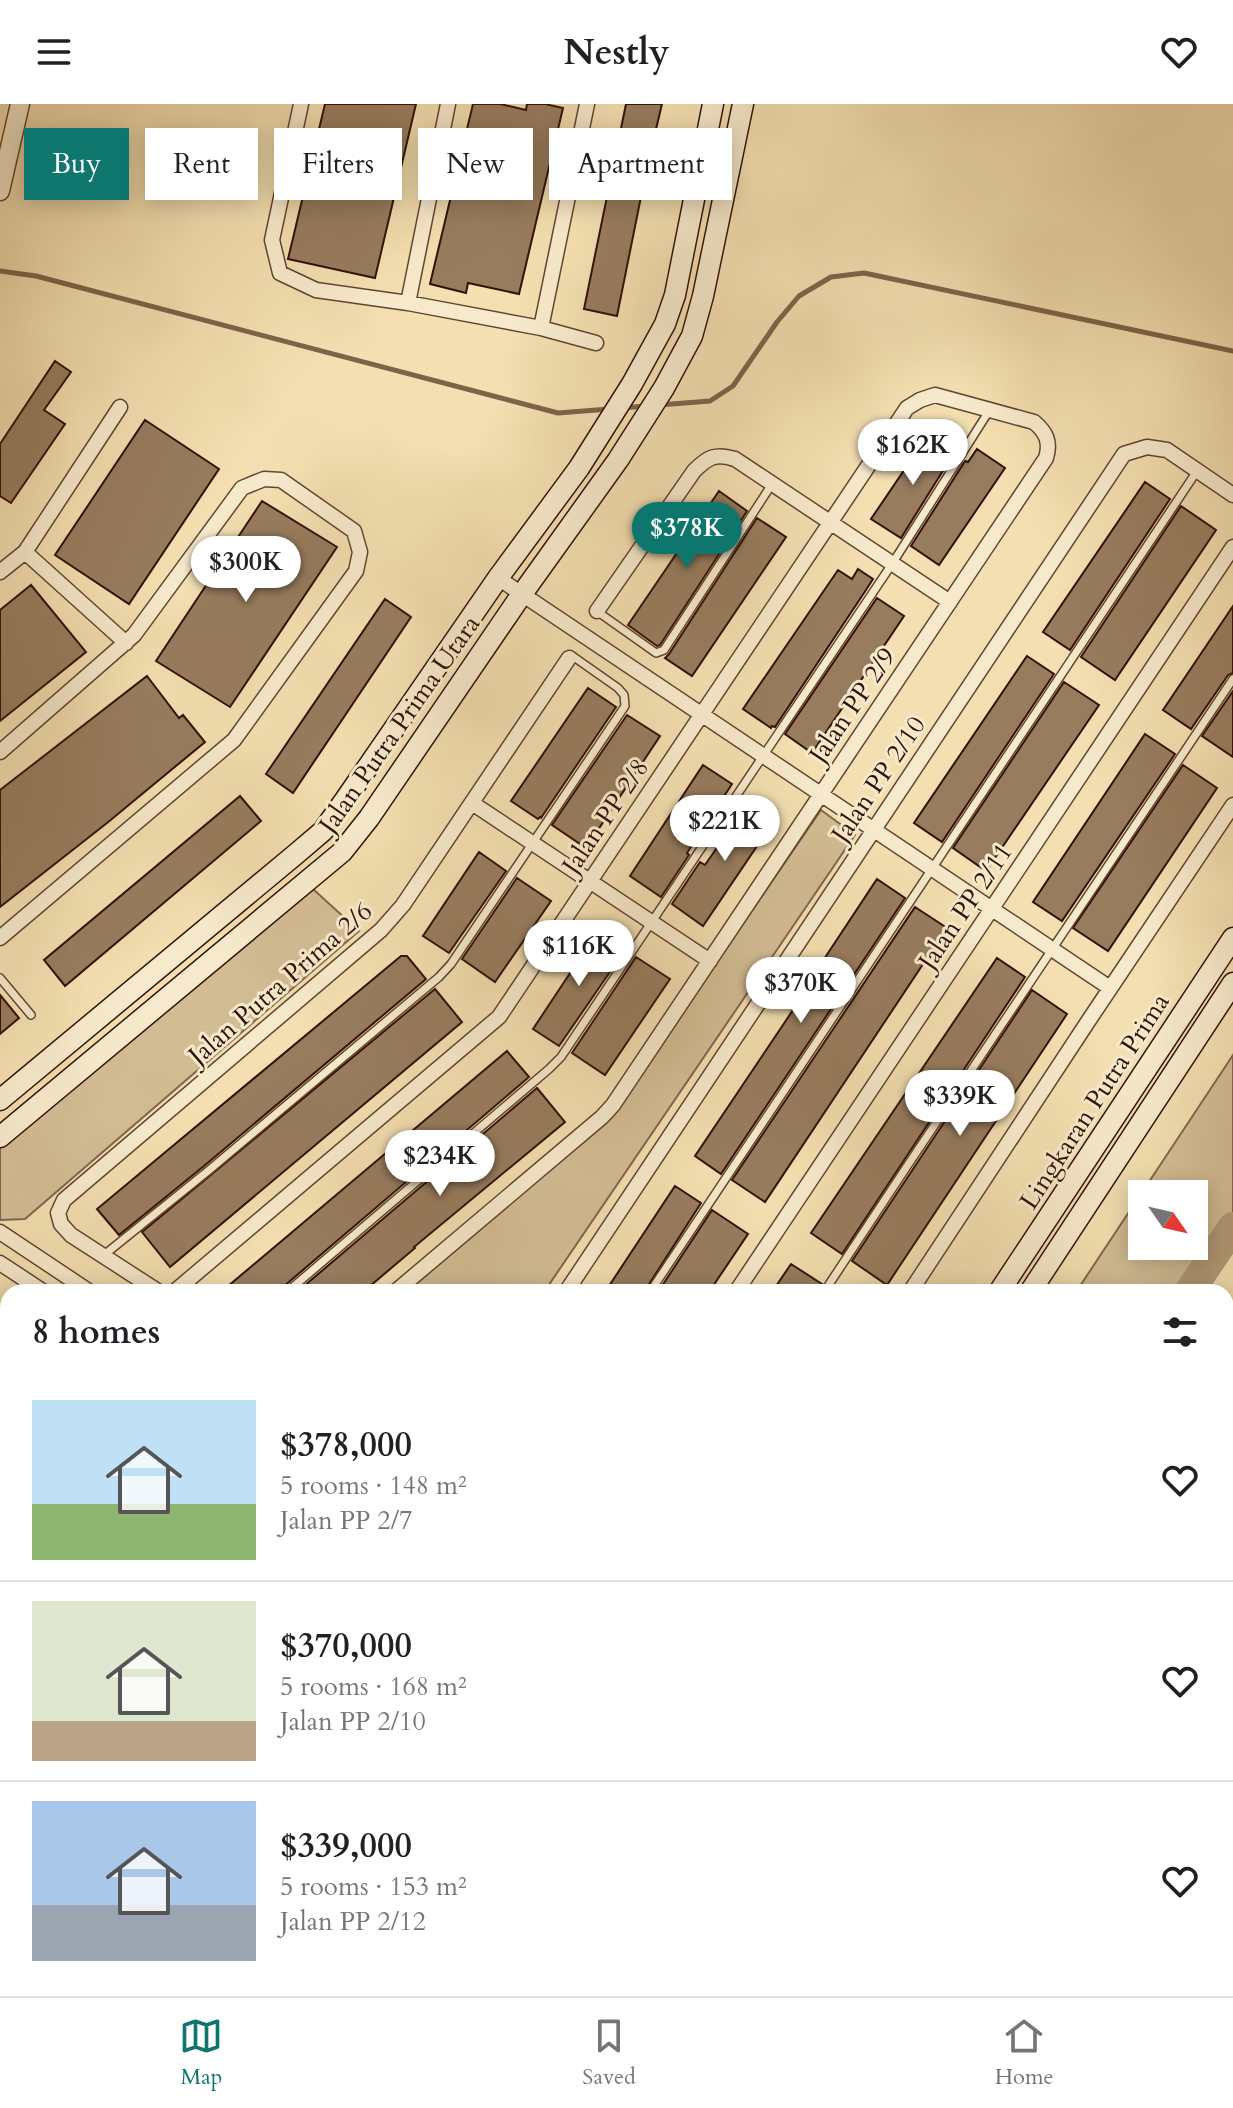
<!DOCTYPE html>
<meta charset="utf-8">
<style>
body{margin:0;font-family:Cardo,serif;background:#f6f6f6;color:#202124;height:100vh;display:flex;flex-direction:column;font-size:30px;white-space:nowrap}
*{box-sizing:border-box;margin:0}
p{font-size:26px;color:#757577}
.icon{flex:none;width:44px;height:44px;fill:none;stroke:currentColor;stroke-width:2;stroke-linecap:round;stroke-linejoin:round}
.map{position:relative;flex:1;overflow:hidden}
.panel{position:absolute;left:0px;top:1180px;width:1234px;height:712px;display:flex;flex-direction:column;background:#fff;border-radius:24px 24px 0 0;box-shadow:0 4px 20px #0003}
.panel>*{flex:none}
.top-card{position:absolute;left:24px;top:24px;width:800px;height:72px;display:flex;gap:16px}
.needle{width:52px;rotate:124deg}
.tools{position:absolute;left:1128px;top:1076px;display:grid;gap:16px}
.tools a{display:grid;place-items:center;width:80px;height:80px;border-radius:0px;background:#fff;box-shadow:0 4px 20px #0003;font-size:40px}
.price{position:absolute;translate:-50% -68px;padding:0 18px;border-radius:28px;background:#fff;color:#222;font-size:26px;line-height:52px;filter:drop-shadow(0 2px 4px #0008)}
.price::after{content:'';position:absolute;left:50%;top:48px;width:24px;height:18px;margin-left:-12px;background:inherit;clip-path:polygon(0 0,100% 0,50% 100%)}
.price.active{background:#0f766e;color:#fff}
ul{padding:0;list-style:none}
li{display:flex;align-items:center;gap:24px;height:200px;padding:0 32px}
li+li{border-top:2px solid #e0e0e0}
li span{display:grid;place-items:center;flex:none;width:224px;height:160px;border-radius:0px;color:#555}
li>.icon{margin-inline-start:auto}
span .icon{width:96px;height:96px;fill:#fffc;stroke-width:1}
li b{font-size:34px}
h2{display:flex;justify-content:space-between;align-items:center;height:96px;padding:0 32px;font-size:34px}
.tag{padding:0 28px;border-radius:0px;background:#fff;box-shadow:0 4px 20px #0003;font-size:28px;line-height:72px}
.tag.active{background:#0f766e;color:#fff}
header{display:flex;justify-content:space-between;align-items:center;height:104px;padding:0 32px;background:#fff;font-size:36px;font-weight:700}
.tab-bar{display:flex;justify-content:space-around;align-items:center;height:112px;border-top:2px solid #e0e0e0;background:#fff;font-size:22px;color:#757577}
.tab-bar a{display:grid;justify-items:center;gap:4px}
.tab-bar .active{color:#0f766e}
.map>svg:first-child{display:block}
.green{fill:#d2bc94;stroke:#82664c;stroke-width:2;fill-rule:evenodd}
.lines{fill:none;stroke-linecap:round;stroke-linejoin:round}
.stream{stroke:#7f6349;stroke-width:5}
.river{stroke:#b29977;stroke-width:30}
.building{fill:#977c5e;stroke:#331105;stroke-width:2}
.service-casing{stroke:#634430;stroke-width:10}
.minor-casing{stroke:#634430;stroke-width:17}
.tertiary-casing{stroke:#634430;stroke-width:21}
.secondary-casing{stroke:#331105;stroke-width:23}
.service{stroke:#f7eacc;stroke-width:7}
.minor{stroke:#f7eacc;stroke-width:14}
.tertiary{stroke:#f7eacc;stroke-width:18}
.secondary{stroke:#f7eacc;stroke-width:20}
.labels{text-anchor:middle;stroke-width:6;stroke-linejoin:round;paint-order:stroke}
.street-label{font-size:26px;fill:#331105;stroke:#f7eacc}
</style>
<header><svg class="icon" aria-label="menu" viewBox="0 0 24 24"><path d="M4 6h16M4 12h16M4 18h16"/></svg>Nestly<svg class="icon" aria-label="heart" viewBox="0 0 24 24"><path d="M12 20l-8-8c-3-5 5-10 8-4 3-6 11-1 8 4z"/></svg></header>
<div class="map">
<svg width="1233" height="1892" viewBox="0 0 1233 1892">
<rect width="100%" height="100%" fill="#f3dfb1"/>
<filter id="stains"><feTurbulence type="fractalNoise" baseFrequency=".0025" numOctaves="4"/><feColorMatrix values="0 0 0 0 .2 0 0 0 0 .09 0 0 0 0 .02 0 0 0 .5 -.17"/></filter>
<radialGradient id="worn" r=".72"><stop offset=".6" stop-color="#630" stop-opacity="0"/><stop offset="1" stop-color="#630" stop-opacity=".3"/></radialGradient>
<path class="green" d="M821 706 855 731 544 1188H406L609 1015Z
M313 785 359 827 25 1115 0 1116V1044L20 1025Z
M1233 951V1132L1196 1188H1076ZM1142 1090H1194V1142H1142Z
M610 1884H730L725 1892H605Z"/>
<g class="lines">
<path class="stream" d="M0 167 36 172 558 309 609 305
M659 301 710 297 733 282 777 218 799 192 831 173 864 169 1233 247
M623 304 645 302"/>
<path class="river" d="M1189 1188 1233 1123
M711 1892 716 1884"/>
</g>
<path class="building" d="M325 0H416L375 174 288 155Z
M473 0H500L526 6 527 0H545L563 4 519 190 468 179 466 189 430 180Z
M626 0H662L647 63 617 212 584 205Z
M55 257 71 268 44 306 65 320 11 399 0 392V340Z
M145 316 219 365 129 500 55 451Z
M928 331 954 349 901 434 871 415Z
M977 345 1005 364 939 461 911 442 965 357 968 358Z
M1145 378 1170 395 1070 546 1043 528Z
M719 387 747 407 660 541 657 542 628 521Z
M262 397 337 443 230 603 156 557Z
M1181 402 1216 426 1115 576 1081 553Z
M757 414 786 433 692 572 665 554 669 550Z
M858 465 873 475 866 486 775 623 772 622 771 624 743 605 838 466 852 475Z
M31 481 86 548 0 617V506Z
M877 494 904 512 812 649 785 630Z
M385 495 411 513 293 689 266 670Z
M1233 502V569L1228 571 1191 625 1163 606Z
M1027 552 1054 570 942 738 914 719Z
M147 572 179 614 183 611 205 638 107 719 0 803V686Z
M1064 578 1099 601 986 767 953 744Z
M588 584 616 603 541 714 540 713 538 715 511 697Z
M1233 587V653L1202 632Z
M627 611 660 632 586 744 552 721Z
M1145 630 1175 650 1062 817 1033 798Z
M703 661 732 680 687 749 689 751 661 793 630 772Z
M1183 661 1217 684 1108 847 1073 824Z
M240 692 261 717 65 882 44 856Z
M752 693 778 711 703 822 672 800 700 758 705 761Z
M479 748 506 767 449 849 423 832Z
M517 774 551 797 495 878 462 855Z
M877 775 905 794 721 1070 695 1052 795 903 793 902Z
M915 803 947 824 765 1098 732 1076Z
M598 827 625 846 559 942 533 925Z
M401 852H407L426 875 204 1062 119 1131 97 1105Z
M636 853 670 875 605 971 572 949Z
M997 854 1025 873 842 1150 811 1129Z
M435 885 462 918 170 1163 142 1128Z
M1032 886 1067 910 887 1181 852 1157Z
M0 891 19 914 0 930Z
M507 947 529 973 283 1183 281 1188H221Z
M537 984 565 1018 414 1143 415 1144 363 1188H297Z
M675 1082 701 1099 644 1188H605Z
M712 1106 748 1130 709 1188H658Z
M791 1160 822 1180 818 1188H772Z"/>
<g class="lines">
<defs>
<path id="service" d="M598 508 656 549 664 546 772 380
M0 874 31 911
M104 1151 208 1067 439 873 451 860 625 602 624 591 618 584 571 551 569 554
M287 1188 549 965 561 953 892 460 989 307
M650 1188 1197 367
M824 1188C959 983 1095 779 1233 575
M0 1282 8 1270
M0 1687 8 1674
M4 1892 9 1884
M303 1892 308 1884"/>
<path id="minor" d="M301 0 272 136 280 169 316 186 408 199 541 224 596 239
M408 199 448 0
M541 224 587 0
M25 448 126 539
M0 468 25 448 120 303
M498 474 1110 884
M597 507 694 367C708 353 715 349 735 355L950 498
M0 648 134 531 242 384 264 375 281 376 354 427 360 448 356 467 234 636 0 834
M472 699 710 857
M0 1128 90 1188
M0 1159 44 1188
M159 1188 71 1131 61 1120 58 1109 64 1096 381 826 403 801 569 554
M174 1188 499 913 907 304 920 296 935 291 1034 318C1046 328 1051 338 1046 354L613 1001 602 1013 395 1188
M566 1188 1124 350 1147 343 1167 346 1233 391
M736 1188 1233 443
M910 1188 1089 916 1233 701
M0 1219 8 1225
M1226 1268 1233 1258
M0 1456 8 1444
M1226 1490 1233 1497
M0 1511 8 1499
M1226 1684 1233 1679
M0 1705 8 1710
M1226 1787 1233 1793
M0 1869 8 1873
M24 1884 35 1892
M273 1884 285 1892
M411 1892 416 1884
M802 1892 807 1884
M935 1892 947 1884"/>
<path id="tertiary" d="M0 87 20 0"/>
<path id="secondary" d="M0 996 296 750 323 727 345 696 498 474 579 364 632 280 665 220 675 191 713 0
M0 1033 342 748 369 714 522 490 618 356 664 284 692 232 703 192 743 0
M999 1188 1233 834
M1030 1188 1233 879
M0 1756 8 1761
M0 1788 8 1793
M143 1884 155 1892
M197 1884 209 1892
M108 1892 109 1884
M525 1892 530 1884
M557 1892 562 1884"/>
</defs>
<use href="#service" class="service-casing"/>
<use href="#minor" class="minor-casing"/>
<use href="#tertiary" class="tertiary-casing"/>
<use href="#secondary" class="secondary-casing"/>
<use href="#service" class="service"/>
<use href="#minor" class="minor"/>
<use href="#tertiary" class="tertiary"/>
<use href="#secondary" class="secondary"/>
</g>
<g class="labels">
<g class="street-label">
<text transform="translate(852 601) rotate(-56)" y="9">Jalan PP 2/9</text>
<text transform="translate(399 620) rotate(-55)" y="9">Jalan Putra Prima Utara</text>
<text transform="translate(878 675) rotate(-56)" y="9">Jalan PP 2/10</text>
<text transform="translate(605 712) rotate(-56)" y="9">Jalan PP 2/8</text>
<text transform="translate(965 802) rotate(-56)" y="9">Jalan PP 2/11</text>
<text transform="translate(280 879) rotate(-41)" y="9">Jalan Putra Prima 2/6</text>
<text transform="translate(1094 997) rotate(-57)" y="9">Lingkaran Putra Prima</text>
</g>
</g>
<rect width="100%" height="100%" filter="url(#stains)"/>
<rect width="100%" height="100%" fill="url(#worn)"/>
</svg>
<div class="tools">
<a><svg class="needle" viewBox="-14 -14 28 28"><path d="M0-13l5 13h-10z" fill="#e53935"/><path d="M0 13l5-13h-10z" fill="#757577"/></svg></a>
</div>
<b class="price" style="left:913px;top:383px">$162K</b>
<b class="price active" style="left:687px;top:466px">$378K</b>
<b class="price" style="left:246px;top:500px">$300K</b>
<b class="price" style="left:725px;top:759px">$221K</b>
<b class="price" style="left:579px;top:884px">$116K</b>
<b class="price" style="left:801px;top:921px">$370K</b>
<b class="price" style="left:960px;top:1034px">$339K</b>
<b class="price" style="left:440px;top:1094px">$234K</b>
<div class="top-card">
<a class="tag active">Buy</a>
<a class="tag">Rent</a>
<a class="tag">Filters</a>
<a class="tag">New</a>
<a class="tag">Apartment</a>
</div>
<section class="panel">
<h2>8 homes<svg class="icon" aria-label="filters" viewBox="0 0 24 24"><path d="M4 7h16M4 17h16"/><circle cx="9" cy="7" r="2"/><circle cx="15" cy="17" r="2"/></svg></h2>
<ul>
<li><span style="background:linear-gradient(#bfe0f5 65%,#8fb573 0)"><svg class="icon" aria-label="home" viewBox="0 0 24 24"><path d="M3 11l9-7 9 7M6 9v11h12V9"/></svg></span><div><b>$378,000</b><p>5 rooms · 148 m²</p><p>Jalan PP 2/7</p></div><svg class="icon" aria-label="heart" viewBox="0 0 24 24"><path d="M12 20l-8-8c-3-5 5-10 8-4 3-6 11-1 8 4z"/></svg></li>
<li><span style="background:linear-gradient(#dfe7d0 75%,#b9a48a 0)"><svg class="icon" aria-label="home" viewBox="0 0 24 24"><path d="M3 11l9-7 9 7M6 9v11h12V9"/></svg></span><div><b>$370,000</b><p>5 rooms · 168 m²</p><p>Jalan PP 2/10</p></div><svg class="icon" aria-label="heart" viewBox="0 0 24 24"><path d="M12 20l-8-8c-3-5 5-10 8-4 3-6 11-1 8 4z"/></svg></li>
<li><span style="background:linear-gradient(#a9c7e8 65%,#9aa5b1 0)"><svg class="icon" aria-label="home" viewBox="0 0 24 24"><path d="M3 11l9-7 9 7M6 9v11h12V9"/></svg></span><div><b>$339,000</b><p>5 rooms · 153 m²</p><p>Jalan PP 2/12</p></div><svg class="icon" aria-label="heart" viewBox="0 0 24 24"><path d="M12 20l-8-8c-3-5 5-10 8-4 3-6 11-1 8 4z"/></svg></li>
</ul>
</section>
</div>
<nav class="tab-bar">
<a class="active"><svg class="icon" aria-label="map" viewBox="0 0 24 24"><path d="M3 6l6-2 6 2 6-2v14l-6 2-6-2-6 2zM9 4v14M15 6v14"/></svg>Map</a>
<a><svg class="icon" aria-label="saved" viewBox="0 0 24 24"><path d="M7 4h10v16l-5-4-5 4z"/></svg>Saved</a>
<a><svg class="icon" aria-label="home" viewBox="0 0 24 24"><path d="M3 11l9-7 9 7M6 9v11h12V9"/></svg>Home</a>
</nav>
